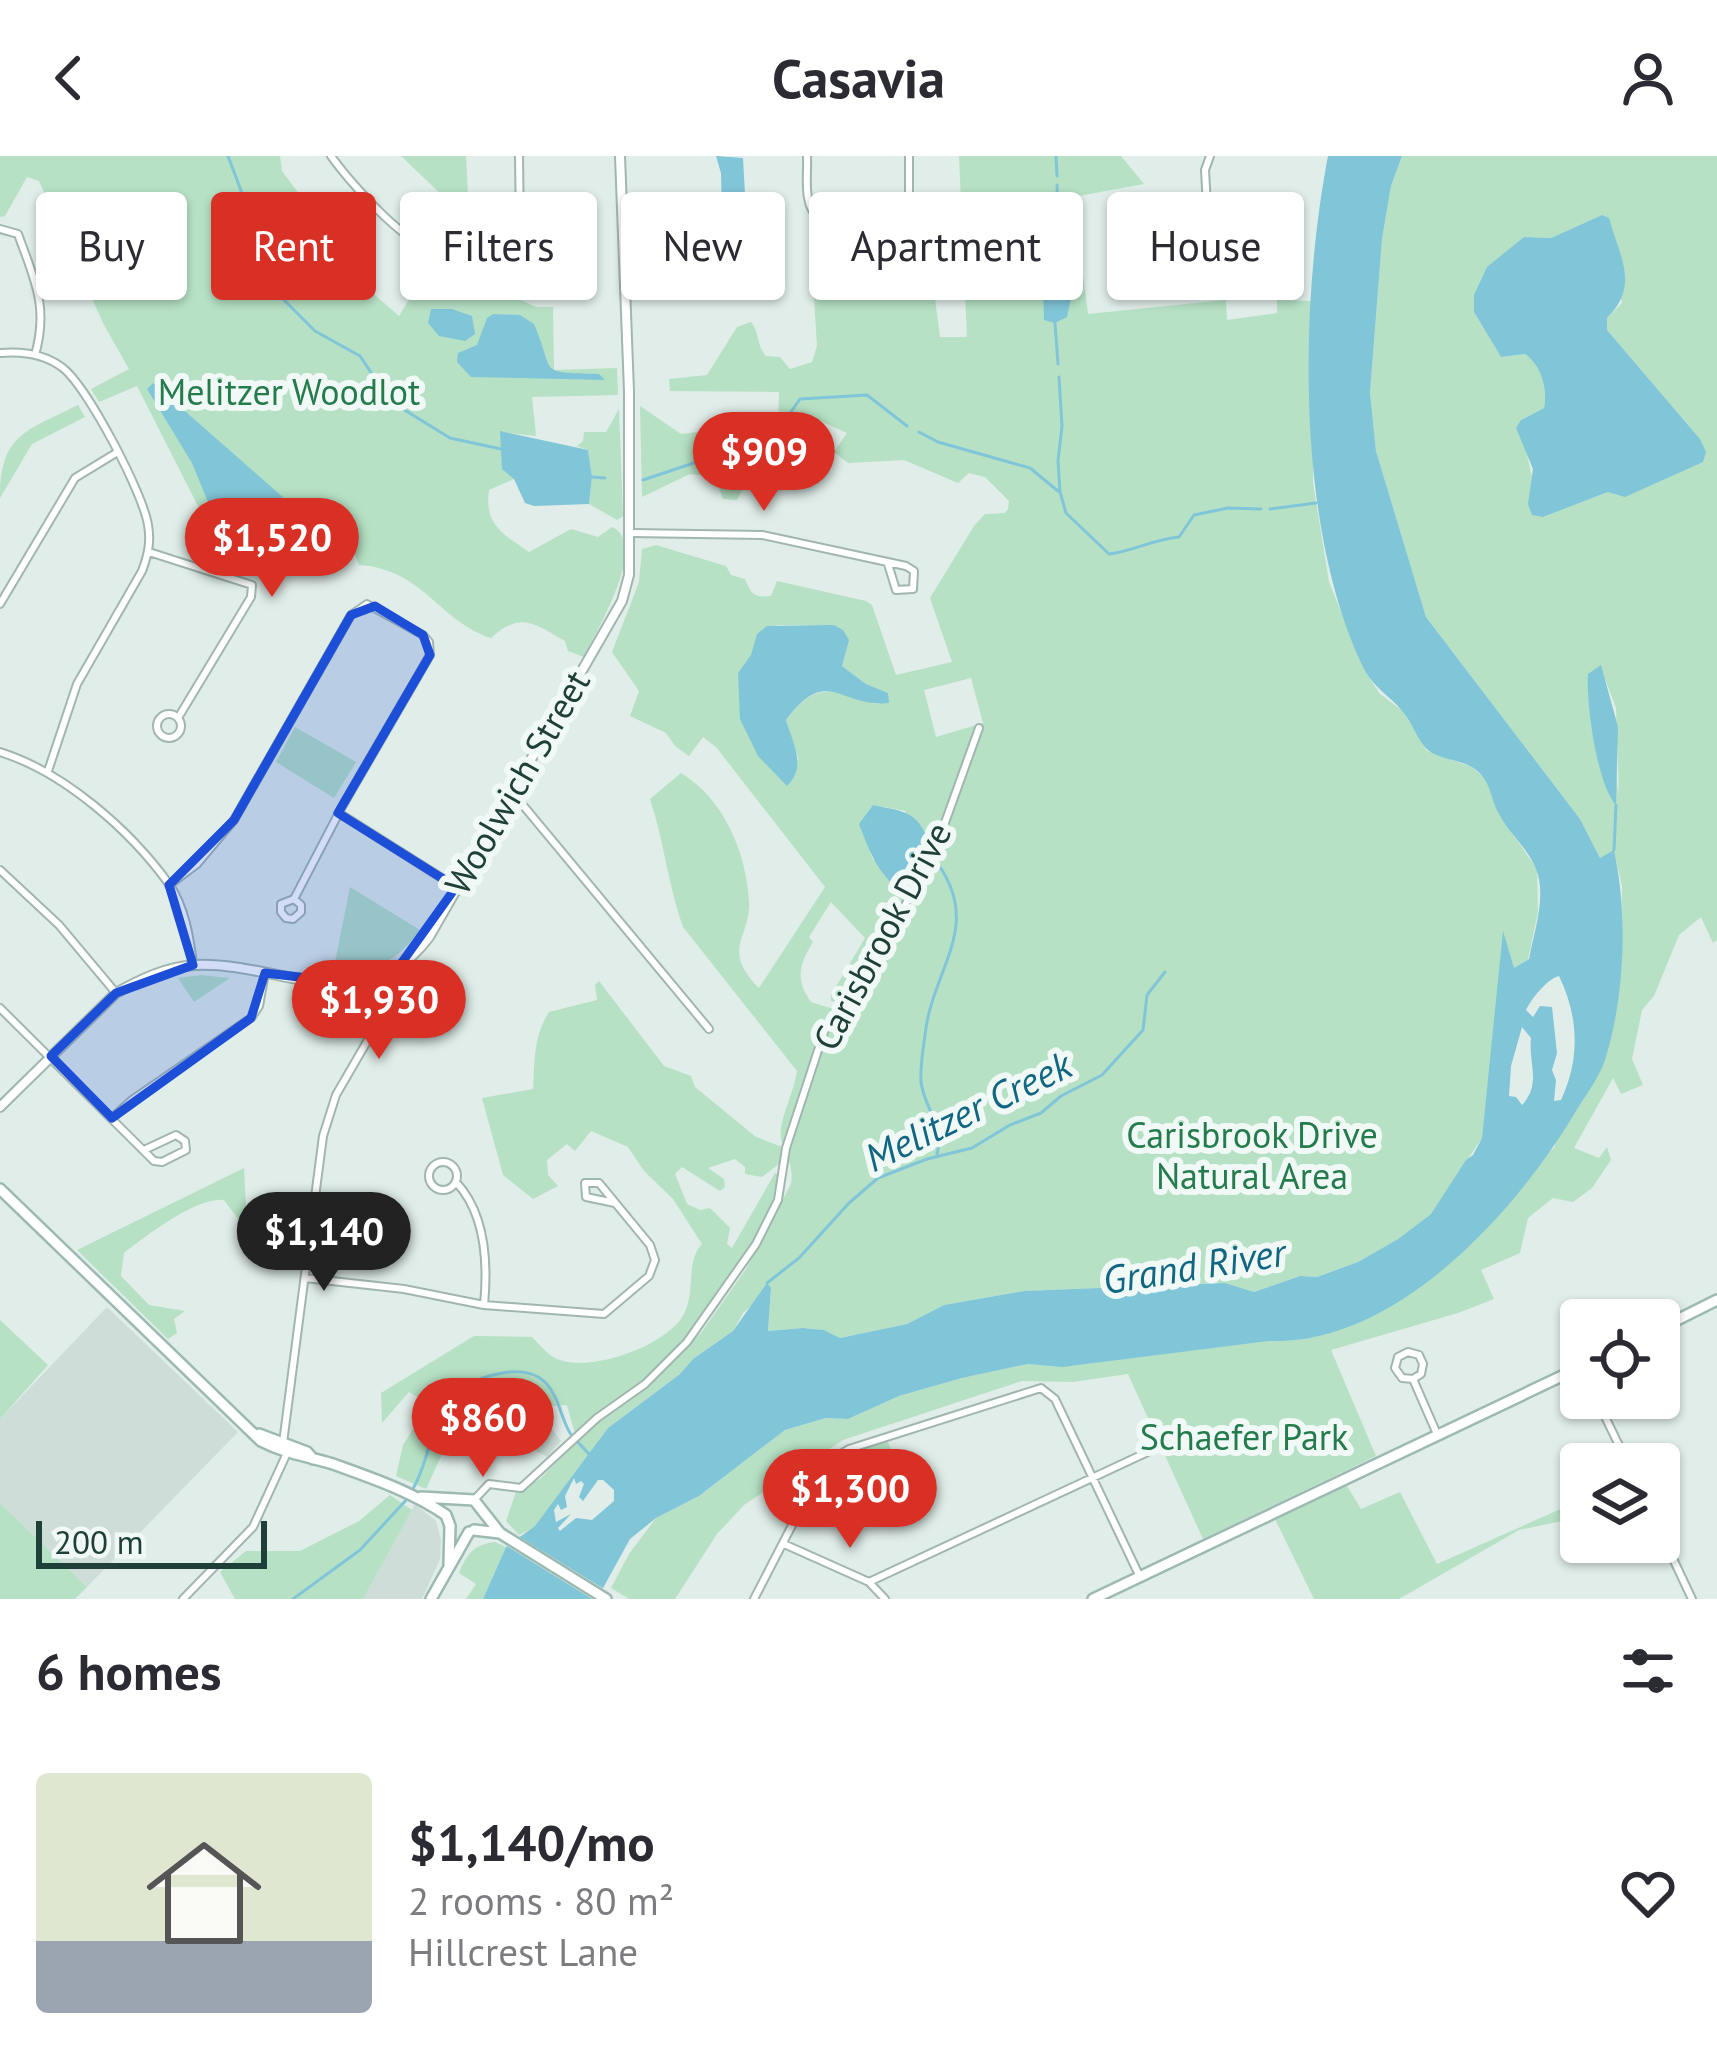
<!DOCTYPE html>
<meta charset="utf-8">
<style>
body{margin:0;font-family:"PT Sans",sans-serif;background:#f7f7f7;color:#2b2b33;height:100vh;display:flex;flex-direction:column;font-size:45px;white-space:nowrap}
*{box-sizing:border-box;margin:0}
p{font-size:39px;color:#7c7c81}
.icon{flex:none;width:66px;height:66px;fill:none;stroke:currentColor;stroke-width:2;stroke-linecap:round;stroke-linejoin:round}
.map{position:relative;height:1443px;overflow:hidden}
.details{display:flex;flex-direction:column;background:#fff;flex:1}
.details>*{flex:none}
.guide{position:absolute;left:36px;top:36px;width:1647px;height:108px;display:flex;gap:24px}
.buttons{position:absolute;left:1560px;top:1143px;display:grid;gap:24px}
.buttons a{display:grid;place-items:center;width:120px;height:120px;border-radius:12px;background:#fff;box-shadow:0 3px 9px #0004;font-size:60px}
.scale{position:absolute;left:36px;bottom:30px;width:231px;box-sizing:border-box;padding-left:12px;border:6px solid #1f4039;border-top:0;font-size:33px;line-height:42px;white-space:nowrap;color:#1f4039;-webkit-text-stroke:9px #f1f9f6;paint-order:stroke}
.price{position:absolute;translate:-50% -102px;padding:0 27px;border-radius:42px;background:#d93025;color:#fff;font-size:39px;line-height:78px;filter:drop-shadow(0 3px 6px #0008)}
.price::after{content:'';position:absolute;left:50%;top:72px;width:36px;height:27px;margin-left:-18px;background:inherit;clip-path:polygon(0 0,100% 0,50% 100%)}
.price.selected{background:#222;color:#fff}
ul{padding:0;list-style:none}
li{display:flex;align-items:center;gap:36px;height:300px;padding:0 36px}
li span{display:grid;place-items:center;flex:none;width:336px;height:240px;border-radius:12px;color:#555}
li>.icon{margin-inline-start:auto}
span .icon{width:144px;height:144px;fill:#fffc;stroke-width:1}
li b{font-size:51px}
h2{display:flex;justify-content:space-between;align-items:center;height:144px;padding:0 36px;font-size:51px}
.chip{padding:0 42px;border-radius:12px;background:#fff;box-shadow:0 3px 9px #0004;font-size:42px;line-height:108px}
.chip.selected{background:#d93025;color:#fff}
header{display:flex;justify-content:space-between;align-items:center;height:156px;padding:0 36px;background:#fff;font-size:54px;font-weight:700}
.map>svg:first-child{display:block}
.built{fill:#ceddd8}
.green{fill:#b6e1c5;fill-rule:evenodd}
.water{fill:#81c5d9;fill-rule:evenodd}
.pier{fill:#e0ede8}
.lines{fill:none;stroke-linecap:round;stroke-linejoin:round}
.stream{stroke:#81c5d9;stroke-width:3}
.minor-casing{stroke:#a2b6b0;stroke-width:10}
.tertiary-casing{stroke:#a2b6b0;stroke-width:12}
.secondary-casing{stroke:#9dbab2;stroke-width:14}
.minor{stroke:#fff;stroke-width:6}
.tertiary{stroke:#fff;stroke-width:8}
.secondary{stroke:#fff;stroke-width:9}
.marked{fill:#1d4ed8;fill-opacity:0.2;stroke:#1d4ed8;stroke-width:9;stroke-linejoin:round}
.labels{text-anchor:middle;stroke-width:12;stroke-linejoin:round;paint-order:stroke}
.park-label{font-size:36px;fill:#247c4d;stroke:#f1f9f6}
.street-label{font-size:36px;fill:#1f4039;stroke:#f1f9f6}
.water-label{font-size:39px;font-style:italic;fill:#116783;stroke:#f1f9f6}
</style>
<header><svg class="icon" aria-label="back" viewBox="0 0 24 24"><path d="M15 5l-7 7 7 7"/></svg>Casavia<svg class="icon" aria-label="person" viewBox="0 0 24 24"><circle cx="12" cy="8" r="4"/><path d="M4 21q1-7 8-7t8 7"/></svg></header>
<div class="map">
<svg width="1717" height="1443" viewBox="0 0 1717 1443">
<rect width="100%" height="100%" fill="#e0ede8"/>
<path class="built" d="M107 1151 238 1276 87 1431 0 1347V1263Z
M545 1264 561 1285 547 1301 529 1291Z
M415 1348 436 1365 441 1384 440 1403 422 1443H363Z"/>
<path class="green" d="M0 0H280L282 15 375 139 399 160 413 137 519 143 536 151H553L554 214 617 212 618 239 532 241 536 280 500 276 514 323 489 334C484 369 503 378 529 396L571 373 598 381 612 371C650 388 595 476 584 501L568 495 565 485C534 467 520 455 491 482 440 466 423 413 359 409L346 377 321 416 299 409 271 388 203 360 137 230 99 246 91 233 129 213 104 169 39 25 27 21 5 60 0 61Z
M401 0H466L468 40 444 41Z
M959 0H1121L1144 28 1073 41 1088 158 1226 144 1227 164 1277 157V144L1313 145V327L1329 426 1365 515 1380 538 1403 555 1427 595 1472 611 1488 625 1499 659 1537 713 1538 756 1528 803 1513 813 1504 780 1482 982 1431 1058 1398 1083 1358 1106 1317 1121 1300 1120 1254 1136 1225 1127 1024 1135 944 1149 907 1168 840 1182 824 1174 803 1172 768 1175 771 1133 743 1157 733 1175 693 1203 680 1218 608 1272 535 1371 519 1379 506 1365 516 1336 540 1323 593 1269 638 1238 701 1177 746 1113 791 1028C795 1002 778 992 781 972 784 953 794 935 797 915L683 771C668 729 664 685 650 643L681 617C724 643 746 696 749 745 751 782 720 792 759 832L825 731 716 591 703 581 689 600 675 590 666 577 630 560 639 535 612 496 639 426 642 393 656 389 726 410 731 419 745 423C751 438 754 442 771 440L777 425 866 445 872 449 896 519 952 506 930 442 974 370 985 358 1005 357 1008 353 1009 345 985 321 969 317 958 327 904 304 848 307 834 296 847 277 812 261C784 276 752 316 737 344L723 343 715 321 690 318 642 341 640 250 681 278 778 267 779 236 670 235 669 223 707 219 737 171 751 166C760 177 756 189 766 200L780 201 790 213 812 206 817 190 810 78 859 77 905 68 912 122 934 135 940 181H967ZM777 469 834 470 842 510 866 528 887 537 878 548C832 536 818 522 786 564L799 605 738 517ZM971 522 983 567 936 581 924 534ZM873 649 906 655 873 704 860 668ZM831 746 865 782 831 839V845L845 848 840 855 811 846C795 824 799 808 813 786L809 781Z
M1402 0H1717V784L1713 787 1701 761 1679 779 1654 840 1642 854 1632 903 1643 929 1621 938 1613 922 1574 992 1599 1002 1607 991 1611 1004 1592 1032 1573 1046 1553 1042 1528 1062 1520 1097 1481 1114 1494 1143 1458 1157 1331 1194 1376 1300 1203 1383 1128 1218 1073 1226 1022 1225 843 1284 744 1349 717 1378 675 1443H629L611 1432 629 1398 656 1362 699 1340 785 1274 826 1262 848 1263 899 1240 962 1222 1028 1208 1062 1210 1269 1185C1296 1186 1318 1181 1343 1171L1554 992 1621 818 1622 730 1614 695 1600 702 1580 663 1426 461 1376 295 1370 237 1382 83 1391 30ZM1602 59 1622 147 1607 162V174L1700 283 1608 336 1543 361C1534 328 1525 298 1521 264L1544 252C1548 233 1541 209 1525 198L1501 201 1474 156 1524 81 1551 82ZM1600 510 1616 552 1619 640Z
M78 249 85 261 32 288 0 342C0 277 27 275 78 249Z
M619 253 623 360 617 364 589 348 592 321 588 294 577 290 583 285 584 276H606Z
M295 571 356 606 334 642 276 606Z
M350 731 420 774C397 805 372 820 333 816Z
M201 819 230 822 194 846 178 822Z
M599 825 664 910 691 920 695 931 756 981 782 991 780 1007 762 1021 745 1018V1011L735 1003 708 1012 724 1023 725 1031 720 1035 682 1011 675 1018 687 1048 700 1054 710 1052 730 1072 727 1088 732 1092 775 1017 780 1020C760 1095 697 1185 635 1233 615 1248 594 1262 575 1278L567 1249 553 1250 545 1256 511 1238 460 1259 426 1333 396 1320 403 1289 429 1248 409 1236 382 1267 381 1237 474 1180 532 1181C540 1189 549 1201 560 1204 593 1216 668 1189 684 1158 696 1134 685 1107 702 1088L673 1043 644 1015 628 991 591 975 575 995 567 988 547 1004 548 1019 558 1030 533 1043 503 1019 482 942 533 933C535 905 533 881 549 856L597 844 595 829Z
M244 1012 247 1067 252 1082 224 1044C196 1041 146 1080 124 1097L121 1120 149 1149 185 1155 174 1163 177 1177 168 1183 77 1094Z
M0 1164 48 1209 0 1263Z
M887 1284 904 1322 852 1346 832 1351 811 1339C832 1298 845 1298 887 1284Z
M1344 1325 1361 1353 1400 1336 1437 1408 1581 1344V1361L1519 1374 1399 1443H1314L1273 1359Z
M390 1339 412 1354 363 1443H235L220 1416 246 1395H300L359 1365Z
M0 1347 87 1431 75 1443H0Z
M495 1386 506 1391 483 1443H466L476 1428 459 1417C467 1397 474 1389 495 1386Z"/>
<path class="water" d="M716 0 743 2 745 38 735 43 745 48 744 63 727 64 722 59 721 17Z
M1328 0H1402L1391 30 1382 83 1370 237 1376 295 1426 461 1580 663 1600 702 1614 694C1628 759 1625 840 1605 904 1599 923 1583 942 1573 960 1513 1059 1394 1190 1269 1185L1062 1211 1028 1208 962 1222 899 1240 848 1263 826 1262 785 1274 699 1340 656 1362 630 1383 597 1443H483L506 1391 535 1370 608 1272 680 1218 693 1203 733 1175 767 1127 771 1132 768 1175 803 1172 824 1174 840 1182 907 1168 944 1149 1024 1135 1225 1127 1254 1136 1300 1120 1317 1121 1358 1106 1398 1083 1431 1058 1466 1004 1473 999 1482 982 1503 775 1514 812 1529 803C1534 776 1547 740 1536 713 1528 693 1510 678 1500 660 1490 643 1492 626 1475 613 1462 604 1445 604 1432 597 1420 590 1414 571 1406 560 1394 542 1375 534 1364 513 1296 374 1299 151 1328 0ZM1559 820C1578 859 1581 902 1561 944L1554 945 1556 924 1552 914 1557 897 1552 851 1540 850 1533 861 1526 854C1532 842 1547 823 1559 820ZM1522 871 1531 882C1528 906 1542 928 1522 949L1516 941 1509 940 1511 910ZM574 1322 576 1328 581 1325 584 1328 579 1341 583 1345 598 1324H603L614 1334V1345L592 1364 576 1362 560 1375 558 1372 571 1358 556 1366 554 1354 558 1348 561 1354 567 1351 565 1340Z
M1602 59 1609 62C1620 102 1640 130 1607 162V174L1700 283 1706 296 1703 306 1625 341 1608 336 1543 361 1532 359 1528 348 1533 313 1516 272 1521 264 1544 252C1548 233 1541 209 1525 198L1501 201 1474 156V139L1487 111 1524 81 1551 82Z
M1066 106C1076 123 1071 143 1067 161L1055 167 1044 164 1043 127 1056 109Z
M431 153H452L472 160 475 178 465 185 439 180 428 167Z
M493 158 520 159 534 168C556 219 535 216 599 218L605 224 471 221 457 206 458 197 477 189 487 162Z
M153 227 310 365 317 375 316 384 308 390 280 385 212 356 192 307 147 233Z
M500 275 588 294 592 321 589 348 534 350 525 347 514 323 502 313Z
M834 469 843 474 849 484 842 510 866 528 888 537 889 547C839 552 828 508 786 564 793 587 807 611 787 630L758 600 740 563 738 517 751 499 757 478 767 470Z
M1601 509 1618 571 1616 649C1597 629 1586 547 1588 518Z
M873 649C908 656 919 656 931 692L907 732H897C876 714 869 694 859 668Z"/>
<path class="pier" d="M513 1377 609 1436 604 1443H592L505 1389Z"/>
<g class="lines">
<path class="stream" d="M228 0 281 141 315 175 360 200 390 245 450 282 501 293
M1056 0 1057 20
M1057 29 1059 83 1066 106
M1055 167 1058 208
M1059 221 1062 270 1058 305 1060 336 1066 357 1109 398C1134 395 1154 383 1179 381L1194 359 1228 352 1261 353
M919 276 938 286 1030 312 1058 335
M592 321 605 322
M643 324 774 280 800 243 867 239 907 270
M1270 353 1316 347
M1614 694 1616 649
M937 998C945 970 924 952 921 926 920 911 923 893 925 879 932 813 983 772 938 708
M767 1127 799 1102 849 1047 878 1022 927 1003 972 992 1010 969 1041 957 1061 940 1102 919 1143 874 1147 839 1165 816
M413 1333C443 1278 421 1233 502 1217 518 1214 535 1216 546 1227 560 1243 560 1260 570 1277 575 1284 583 1291 589 1298
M293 1443 360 1394 408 1342"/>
<defs>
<path id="minor" d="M331 0C349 25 392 73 419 87 443 98 488 100 513 91L520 73 519 0
M807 0C808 21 802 48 819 63 846 63 886 71 909 55V0
M0 73 18 78C34 123 49 150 35 199
M1156 83 1157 93 1148 103H1138L1131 98 1130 84 1145 75 1156 83 1201 73 1208 68 1205 14 1210 0
M0 197C22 195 45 198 63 212 88 232 143 337 148 369 151 386 148 399 142 415L77 528 48 615
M632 377 762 379 906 410 914 415 913 433 896 434 888 408
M149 396 252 429 251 441 178 562
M0 448 75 322 116 297
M157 570a12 12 0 1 1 24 0a12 12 0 1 1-24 0Z
M0 596C64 616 130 674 169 728 185 751 190 782 193 809
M512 636 709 873
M339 657 456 731
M0 714 59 769 116 837
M169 729 197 708 234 664 351 459 367 448 423 479 429 486 430 499 343 649 294 743 281 748V756L286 762 293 763 301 756V749L294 743
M0 852 154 1005 162 1006 186 994 185 985 176 979 144 994
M112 962 132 944 251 862 259 850 265 817
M429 1020a14 14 0 1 1 28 0a14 14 0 1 1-28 0Z
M456 1026C486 1058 488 1108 484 1149
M305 1122 404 1133 484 1149 604 1158 649 1120 655 1104 650 1089 599 1027H585L586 1041 615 1047
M1413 1223 1421 1218 1423 1208 1419 1199 1408 1196 1398 1201 1395 1212 1402 1222 1413 1223 1437 1278
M1596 1242 1628 1308
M283 1287 323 980 336 939 376 870 375 826
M474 1344 489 1328 521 1332 597 1262 645 1228 687 1186 756 1088 778 1044 786 992 825 873 878 797 933 700 979 572
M1659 1373 1692 1443
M784 1388 869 1426 885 1443
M869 1426 1152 1294
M183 1443 253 1371 287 1297
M754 1443 819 1317 826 1307 849 1293 1041 1232 1055 1243 1140 1421"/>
<path id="tertiary" d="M0 951 116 837C141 823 166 811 195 809 282 805 363 869 429 781L622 445 629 419V235L620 0"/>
<path id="secondary" d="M0 1033 261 1285C286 1298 308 1300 333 1308 372 1322 413 1336 446 1359
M1659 1173 1717 1144
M259 1278 307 1296 313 1303
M421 1341 474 1344 500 1377 606 1443
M446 1359 450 1370 449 1408
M474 1374 500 1377
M431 1443 469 1376
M1093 1443 1581 1211"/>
</defs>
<use href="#minor" class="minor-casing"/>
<use href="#tertiary" class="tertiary-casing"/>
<use href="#secondary" class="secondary-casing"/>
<use href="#minor" class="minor"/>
<use href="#tertiary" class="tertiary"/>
<use href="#secondary" class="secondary"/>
</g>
<path class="marked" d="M375 450 423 479 430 499 338 657 456 731 395 816 359 828 265 817 251 862 112 962 51 900 116 837 193 809 169 729 234 664 351 459Z"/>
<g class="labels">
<g class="park-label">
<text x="289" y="249">Melitzer Woodlot</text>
<text x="1252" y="992">Carisbrook Drive<tspan x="1252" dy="41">Natural Area</tspan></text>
<text x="1244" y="1294">Schaefer Park</text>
</g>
<g class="street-label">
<text transform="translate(517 626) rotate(-60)" y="13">Woolwich Street</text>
<text transform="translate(882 780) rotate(-62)" y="13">Carisbrook Drive</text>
</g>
<g class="water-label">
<text transform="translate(968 955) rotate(-26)" y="14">Melitzer Creek</text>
<text transform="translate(1194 1110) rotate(-9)" y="14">Grand River</text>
</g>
</g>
</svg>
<div class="buttons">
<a><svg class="icon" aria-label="locate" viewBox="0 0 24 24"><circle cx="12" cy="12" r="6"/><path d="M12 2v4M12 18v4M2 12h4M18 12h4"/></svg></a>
<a><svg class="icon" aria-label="layers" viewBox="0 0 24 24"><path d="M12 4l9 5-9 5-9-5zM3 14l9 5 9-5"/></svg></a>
</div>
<div class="scale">200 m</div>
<b class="price" style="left:764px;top:358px">$909</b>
<b class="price" style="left:272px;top:444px">$1,520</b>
<b class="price" style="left:379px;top:906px">$1,930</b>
<b class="price selected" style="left:324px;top:1138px">$1,140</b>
<b class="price" style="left:483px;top:1324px">$860</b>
<b class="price" style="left:850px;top:1395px">$1,300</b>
<div class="guide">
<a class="chip">Buy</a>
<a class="chip selected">Rent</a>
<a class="chip">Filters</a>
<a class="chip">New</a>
<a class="chip">Apartment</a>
<a class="chip">House</a>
</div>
</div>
<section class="details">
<h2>6 homes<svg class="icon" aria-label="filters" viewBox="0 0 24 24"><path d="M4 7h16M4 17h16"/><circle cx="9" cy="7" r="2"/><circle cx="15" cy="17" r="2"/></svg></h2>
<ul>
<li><span style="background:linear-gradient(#dfe7d0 70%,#9aa5b1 0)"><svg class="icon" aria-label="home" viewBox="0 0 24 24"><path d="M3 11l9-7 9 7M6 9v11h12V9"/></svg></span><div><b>$1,140/mo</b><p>2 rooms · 80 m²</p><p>Hillcrest Lane</p></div><svg class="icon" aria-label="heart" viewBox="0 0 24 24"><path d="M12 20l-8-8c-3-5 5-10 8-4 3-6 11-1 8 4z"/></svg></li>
</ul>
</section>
